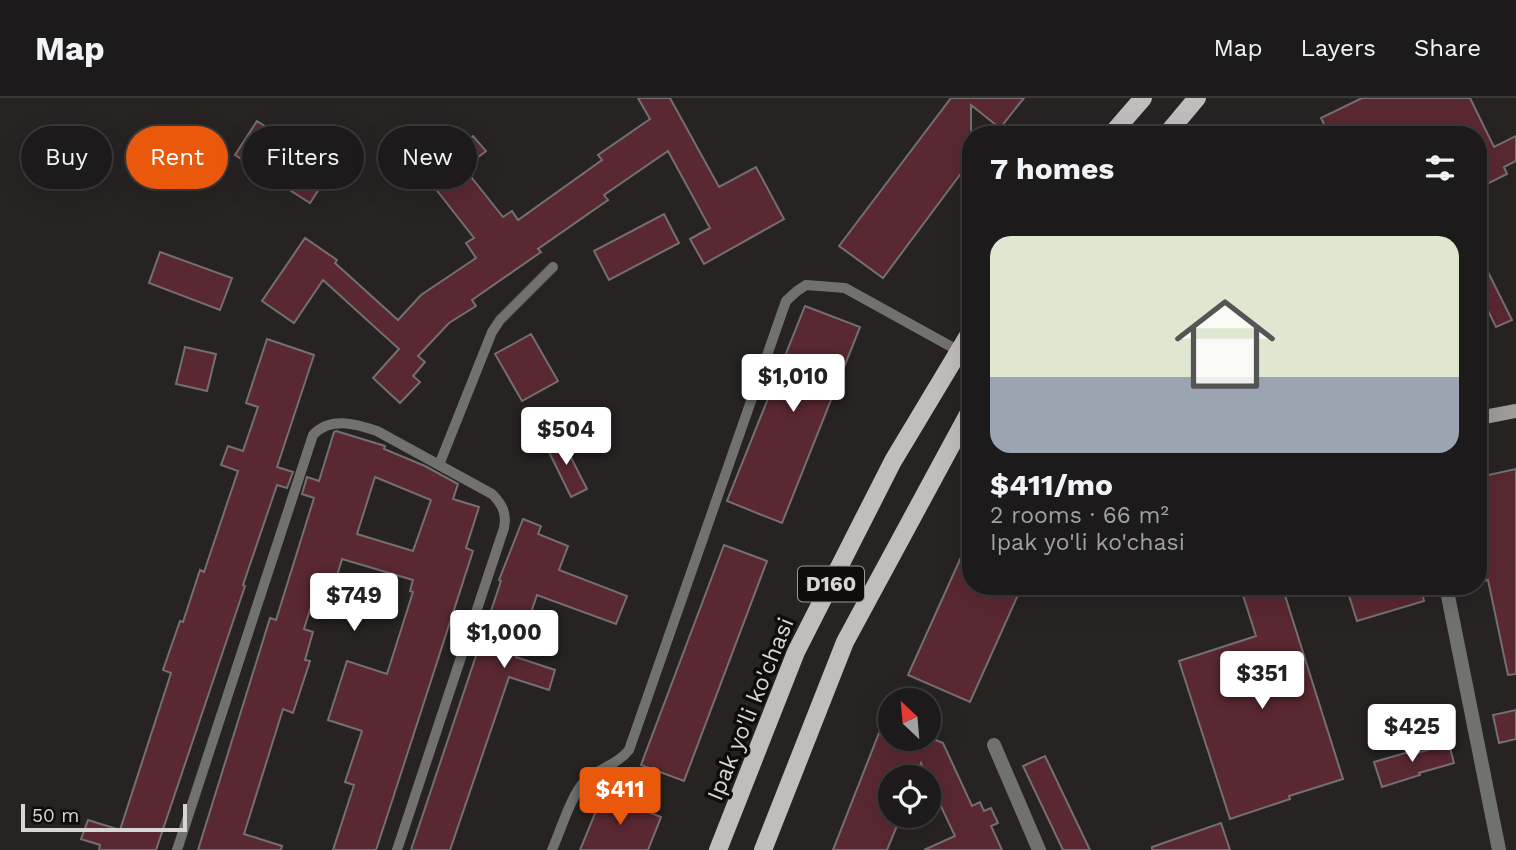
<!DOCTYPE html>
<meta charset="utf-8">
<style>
body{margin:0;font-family:"Work Sans",sans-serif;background:#292727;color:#f1f3f6;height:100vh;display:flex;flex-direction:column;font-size:26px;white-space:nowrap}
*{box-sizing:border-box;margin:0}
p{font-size:23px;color:#a0a1a2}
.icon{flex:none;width:38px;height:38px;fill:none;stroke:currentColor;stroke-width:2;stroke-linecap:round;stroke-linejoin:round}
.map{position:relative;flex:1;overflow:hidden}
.details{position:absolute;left:962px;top:28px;width:525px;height:469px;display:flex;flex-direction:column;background:#1c1a1a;border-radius:28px;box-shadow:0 7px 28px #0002,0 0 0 2px #3a3839}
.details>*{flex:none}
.top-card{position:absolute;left:21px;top:28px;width:665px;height:63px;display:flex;gap:14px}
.needle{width:46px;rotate:334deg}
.buttons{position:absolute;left:878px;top:590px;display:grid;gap:14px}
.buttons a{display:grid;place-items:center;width:63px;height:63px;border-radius:50%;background:#1c1a1a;box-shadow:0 7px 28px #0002,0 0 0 2px #3a3839;font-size:35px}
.scale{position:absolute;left:21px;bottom:18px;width:166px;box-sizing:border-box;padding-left:7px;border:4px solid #d8d6d5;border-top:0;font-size:19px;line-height:24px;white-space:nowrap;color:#d8d6d5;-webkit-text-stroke:5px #0e0d0c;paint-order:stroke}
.price{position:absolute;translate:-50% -60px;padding:0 16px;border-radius:7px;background:#fff;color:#222;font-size:23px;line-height:46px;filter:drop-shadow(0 2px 4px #0008)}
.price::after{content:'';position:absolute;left:50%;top:42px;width:21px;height:16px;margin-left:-10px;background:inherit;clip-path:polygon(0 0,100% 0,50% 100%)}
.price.selected{background:#ea580c;color:#fff}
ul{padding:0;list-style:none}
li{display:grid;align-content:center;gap:14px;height:371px;padding:0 28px}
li+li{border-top:2px solid #3a3839}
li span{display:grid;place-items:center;height:217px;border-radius:21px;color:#555}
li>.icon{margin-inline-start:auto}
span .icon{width:126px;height:126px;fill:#fffc;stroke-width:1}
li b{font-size:30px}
h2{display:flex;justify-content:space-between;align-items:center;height:84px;padding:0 28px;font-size:30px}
.tag{padding:0 24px;border-radius:32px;background:#1c1a1a;box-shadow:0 7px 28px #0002,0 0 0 2px #3a3839;font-size:24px;line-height:63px}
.tag.selected{background:#ea580c;color:#fff}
header{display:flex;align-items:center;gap:42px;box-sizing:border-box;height:98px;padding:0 35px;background:#1c1a1a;border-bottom:2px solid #3a3839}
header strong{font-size:33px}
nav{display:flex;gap:38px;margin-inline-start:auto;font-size:24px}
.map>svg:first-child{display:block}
.building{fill:#592831;stroke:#746f70;stroke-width:2;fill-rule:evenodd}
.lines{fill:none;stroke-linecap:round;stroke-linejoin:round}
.lane{stroke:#71716f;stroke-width:10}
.street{stroke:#71716f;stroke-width:14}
.secondary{stroke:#9e9c9a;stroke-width:14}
.primary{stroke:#c0bebc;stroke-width:18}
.labels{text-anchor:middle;stroke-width:7;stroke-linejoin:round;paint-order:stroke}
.shield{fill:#0e0d0c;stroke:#9b9a99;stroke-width:2}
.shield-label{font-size:21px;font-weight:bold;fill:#d8d6d5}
.street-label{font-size:23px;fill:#d8d6d5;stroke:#0e0d0c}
</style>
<header>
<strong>Map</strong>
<nav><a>Map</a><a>Layers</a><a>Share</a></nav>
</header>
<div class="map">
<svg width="1516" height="752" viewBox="0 0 1516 752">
<rect width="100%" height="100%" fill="#262322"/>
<path class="building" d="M638 0H670L719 89 756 69 784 121 704 166 690 141 710 130 668 53 604 97 608 102 538 151 541 154 472 202 476 208 449 225 418 258 425 264 413 278 420 284 400 305 373 280 399 251 323 182 294 225 262 203 305 140 337 162 335 165 398 222 421 197 476 160 466 145 474 140 424 76 473 38 486 53 464 70 503 119 512 113 518 122 602 62 598 57 650 21Z
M951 0H1024L1000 30 971 7V62L883 180 839 148Z
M1362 0H1470L1494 49 1516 38V63L1504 69 1507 76 1479 90V37H1329L1321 20Z
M257 23 332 71 310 105 235 57Z
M664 116 679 145 609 182 594 153Z
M160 154 232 180 220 212 149 185Z
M1479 156 1512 222 1496 229 1479 194Z
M805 208 860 229 782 425 727 403Z
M531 236 558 283 522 303 495 256Z
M267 241 314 257 277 369 293 374 287 390 277 387 243 487 245 488 156 752H99L100 747 81 741 88 722 120 732 171 575 163 572 180 523 183 524 200 472 204 474 238 373 221 367 228 348 243 353 258 309 246 305Z
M185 249 216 256 207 293 176 286Z
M336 333 385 348 384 351 425 368 458 386 453 401 479 409 466 450 473 453 393 700 376 752H333L354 687 345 684 362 633 328 622 347 563 387 576 413 494 410 493 413 482 342 461 333 491 318 486 304 531 313 534 305 562 310 563 293 615 283 611 244 736 282 748 281 752H198L270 520 276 522 314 400 302 396 307 379 319 383 334 334ZM375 379 431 402 413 453 357 436Z
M560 338 587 391 571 399 545 346Z
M1516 371V576L1508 577 1488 482 1479 484V379Z
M523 421 541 428 538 436 568 448 559 472 627 498 616 526 537 497 516 559 555 572 549 592 509 579 450 752H411L501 483 499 482Z
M971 437V488H1022L970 604 908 577Z
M724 447 767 463 684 683 641 667Z
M1240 488H1282L1343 681 1289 698 1290 701 1230 721 1179 563 1256 538Z
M1346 488H1421L1424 503 1357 523Z
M890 607 891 640H931L943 645 972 708 980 704 984 713 991 710 998 725 991 728 1002 752H924L955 738 929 683V679H927L921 665 916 679H891V718H901L887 752H833Z
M1516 612V641L1499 645 1493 617Z
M1449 646 1454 665 1419 675 1420 677 1382 689 1374 664 1412 653 1413 656Z
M1045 658 1090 752H1063L1023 668Z
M603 696 661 719 648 752H580Z
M1221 725 1230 752H1152V749Z"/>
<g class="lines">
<path class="lane" d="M439 367 492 234 500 222 553 169
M177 752 313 337C330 318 356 326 377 333L492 396C502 406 507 415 504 430L397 752
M552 752C560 734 572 695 585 683 599 670 617 667 629 652L786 203 797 193 806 187 845 190 959 253"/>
<path class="street" d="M1446 488 1499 752
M994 647 1039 752"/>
<path class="secondary" d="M1479 320 1516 313"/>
<path class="primary" d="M1111 37 1143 0
M1166 37 1197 0
M718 752 796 554 893 363 971 233
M763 752 845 544 971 311"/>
</g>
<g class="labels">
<rect class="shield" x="798" y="468.5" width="66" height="35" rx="5"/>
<g class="shield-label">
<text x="831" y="493">D160</text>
</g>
<g class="street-label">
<text transform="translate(750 611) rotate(-68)" y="8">Ipak yo'li ko'chasi</text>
</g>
</g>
</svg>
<div class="buttons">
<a><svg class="needle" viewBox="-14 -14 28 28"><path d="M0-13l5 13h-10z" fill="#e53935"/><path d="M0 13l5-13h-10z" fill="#a0a1a2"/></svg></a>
<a><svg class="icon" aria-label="locate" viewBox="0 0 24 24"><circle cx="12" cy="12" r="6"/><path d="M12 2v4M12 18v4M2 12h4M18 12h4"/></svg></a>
</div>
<div class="scale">50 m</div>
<b class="price" style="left:793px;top:316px">$1,010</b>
<b class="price" style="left:566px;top:369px">$504</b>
<b class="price" style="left:354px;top:535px">$749</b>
<b class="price" style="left:504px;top:572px">$1,000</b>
<b class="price" style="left:1262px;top:613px">$351</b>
<b class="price" style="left:1412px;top:666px">$425</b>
<b class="price selected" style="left:620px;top:729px">$411</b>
<div class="top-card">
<a class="tag">Buy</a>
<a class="tag selected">Rent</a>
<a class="tag">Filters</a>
<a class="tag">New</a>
</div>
<section class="details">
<h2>7 homes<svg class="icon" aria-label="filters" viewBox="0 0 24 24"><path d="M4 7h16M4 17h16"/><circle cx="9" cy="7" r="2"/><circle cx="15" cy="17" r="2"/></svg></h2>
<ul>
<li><span style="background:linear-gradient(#dfe7d0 65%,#9aa5b1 0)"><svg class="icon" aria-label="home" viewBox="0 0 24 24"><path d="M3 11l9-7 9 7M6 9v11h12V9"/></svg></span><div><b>$411/mo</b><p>2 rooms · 66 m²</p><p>Ipak yo'li ko'chasi</p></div></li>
</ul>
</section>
</div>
